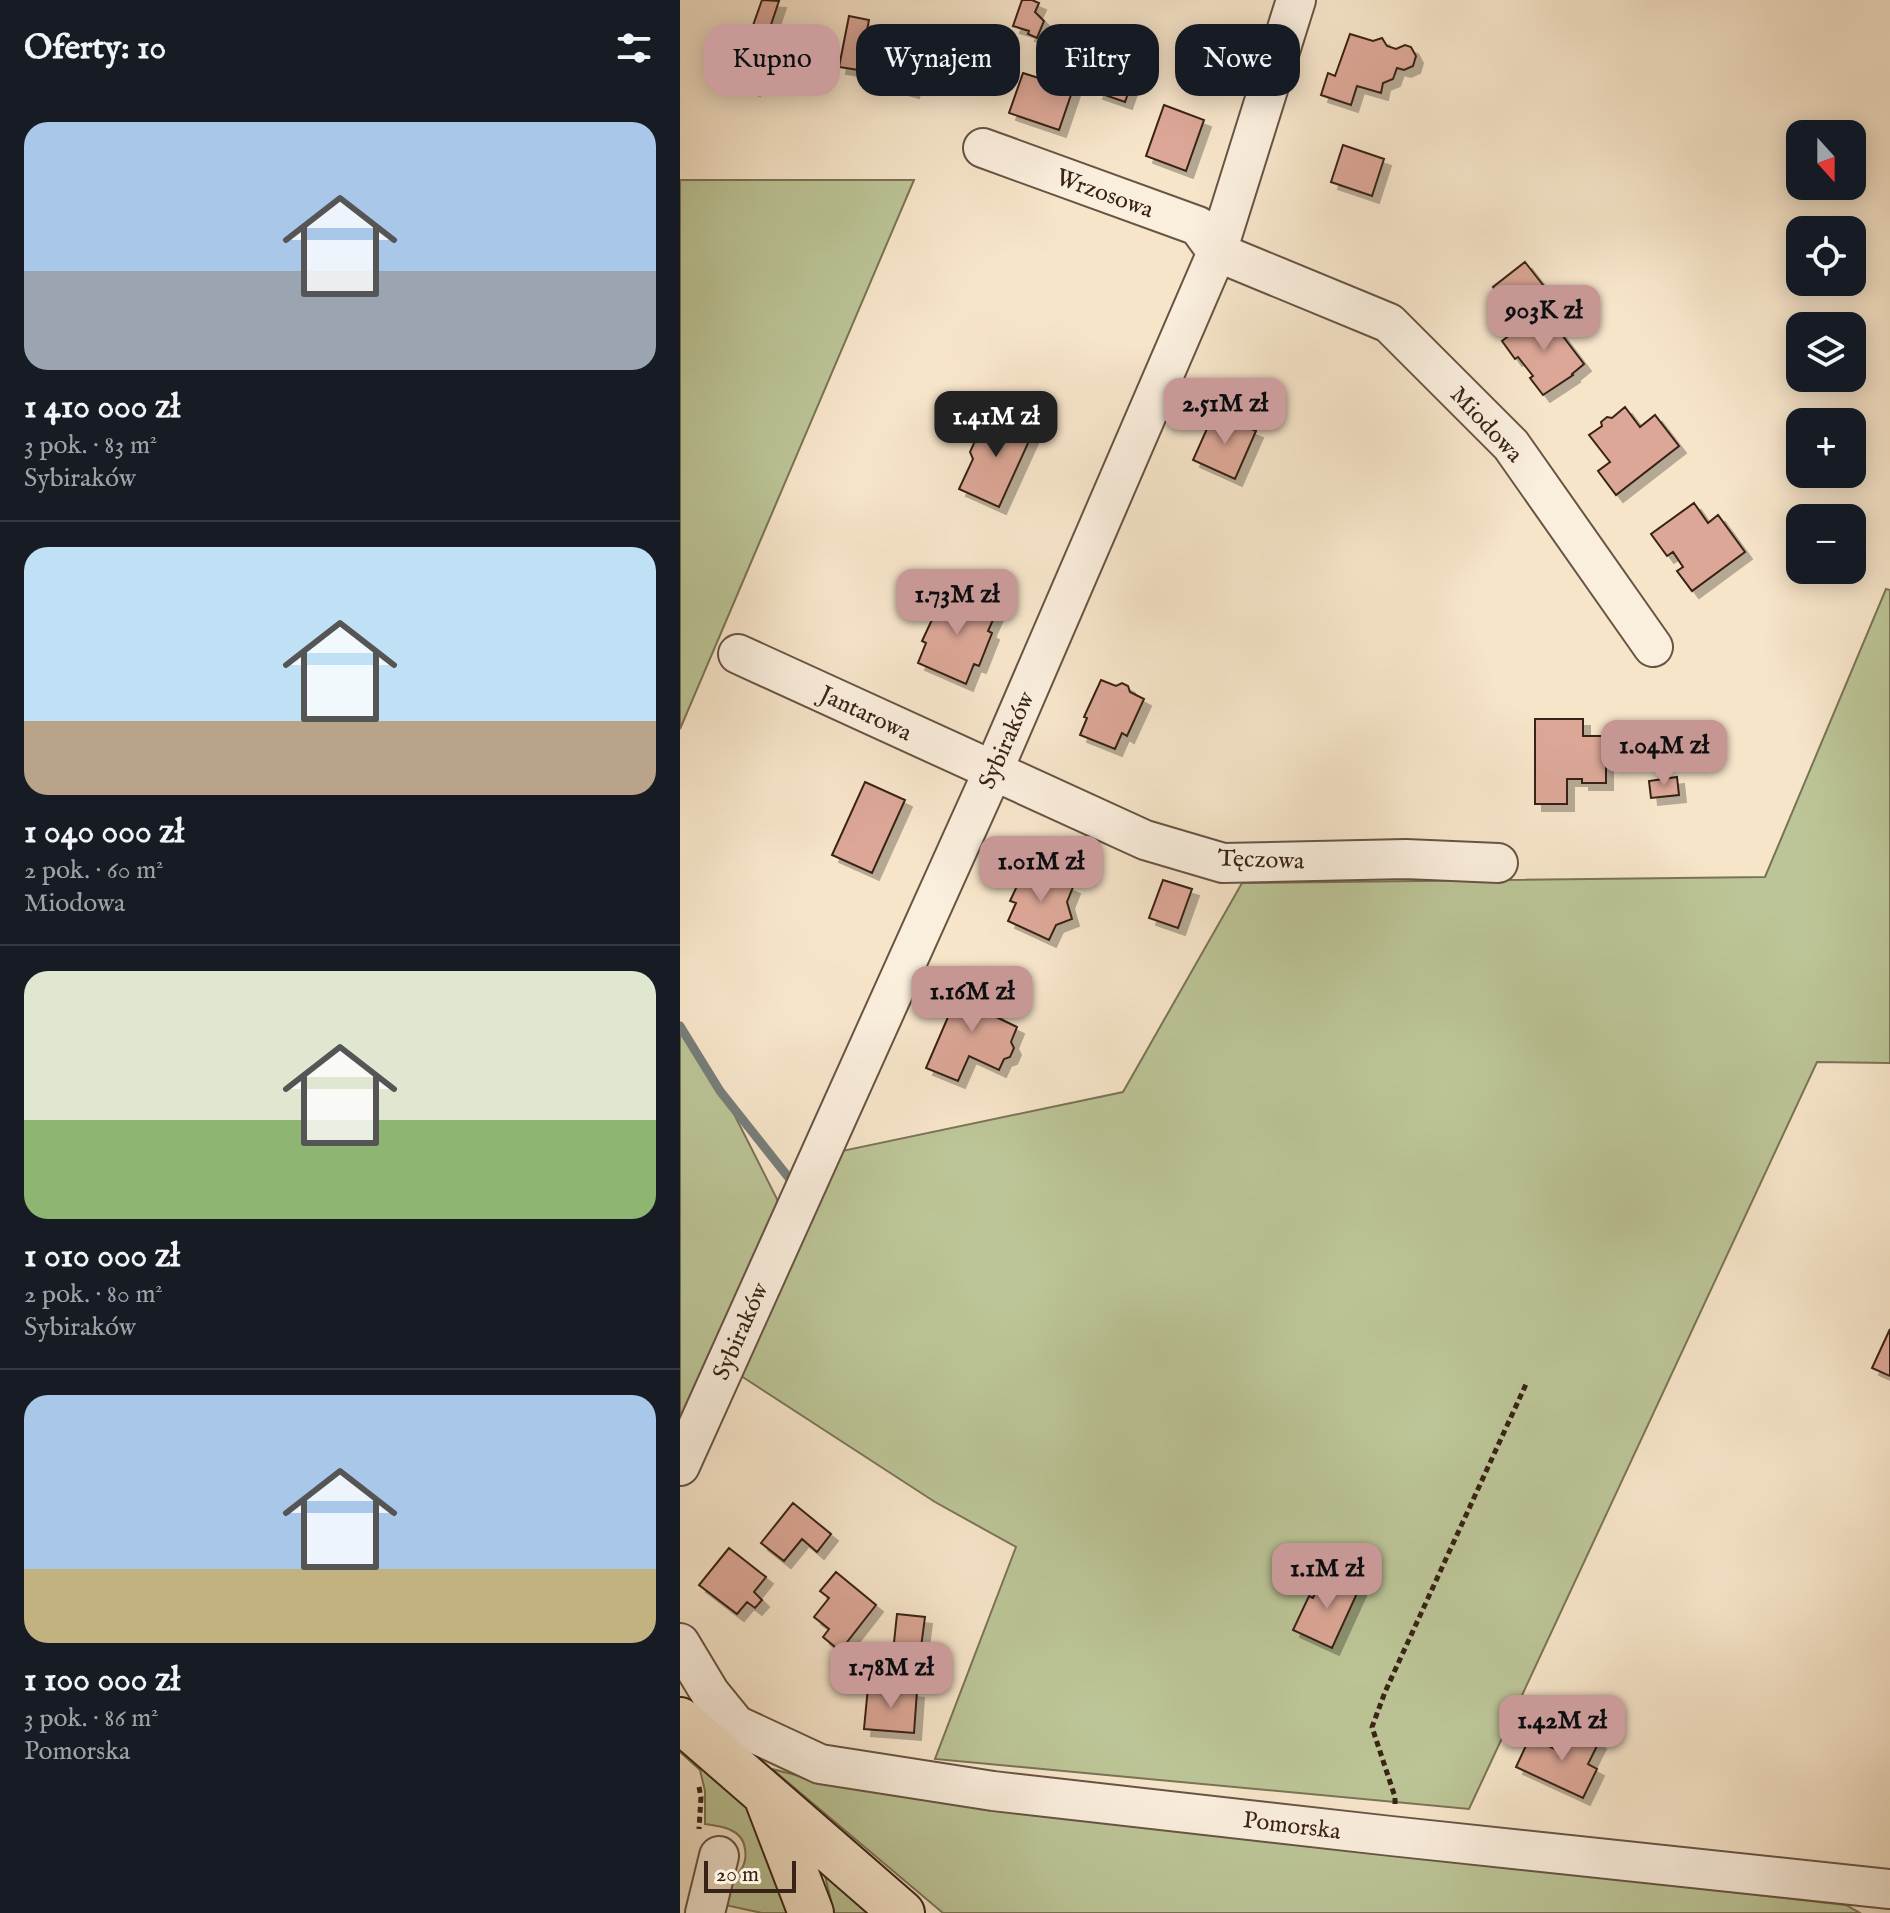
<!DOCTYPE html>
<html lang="pl">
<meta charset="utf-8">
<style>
body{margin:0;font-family:"IM FELL English",serif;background:#20242c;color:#f1f3f6;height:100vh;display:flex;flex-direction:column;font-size:30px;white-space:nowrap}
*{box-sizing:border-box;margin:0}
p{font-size:26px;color:#9ea1a6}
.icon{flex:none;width:44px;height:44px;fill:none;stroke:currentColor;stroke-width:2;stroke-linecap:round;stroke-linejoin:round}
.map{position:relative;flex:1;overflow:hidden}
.side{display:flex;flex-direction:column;background:#171b24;width:680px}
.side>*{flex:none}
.hud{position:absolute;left:24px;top:24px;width:760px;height:72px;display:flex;gap:16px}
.needle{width:52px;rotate:159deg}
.fabs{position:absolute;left:1106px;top:120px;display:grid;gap:16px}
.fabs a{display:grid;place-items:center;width:80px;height:80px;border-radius:16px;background:#171b24;box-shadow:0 4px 20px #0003;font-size:40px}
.scale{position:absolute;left:24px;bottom:20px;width:92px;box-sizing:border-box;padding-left:8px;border:4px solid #392316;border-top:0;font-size:22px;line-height:28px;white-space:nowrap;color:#392316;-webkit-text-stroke:6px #faeedd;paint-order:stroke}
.price{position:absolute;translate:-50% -68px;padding:0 18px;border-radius:16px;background:#c59692;color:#111;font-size:26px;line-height:52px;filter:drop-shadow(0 2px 4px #0008)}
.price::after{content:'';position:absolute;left:50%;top:48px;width:24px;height:18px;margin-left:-12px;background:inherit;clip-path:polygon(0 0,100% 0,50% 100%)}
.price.current{background:#222;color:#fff}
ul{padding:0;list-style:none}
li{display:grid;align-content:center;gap:16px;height:424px;padding:0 24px}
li+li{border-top:2px solid #363941}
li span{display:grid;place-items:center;height:248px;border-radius:24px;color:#555}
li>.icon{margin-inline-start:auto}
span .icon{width:144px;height:144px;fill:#fffc;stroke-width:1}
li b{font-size:34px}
h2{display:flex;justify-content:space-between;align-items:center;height:96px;padding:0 24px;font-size:34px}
.tag{padding:0 28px;border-radius:24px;background:#171b24;box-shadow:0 4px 20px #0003;font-size:28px;line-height:72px}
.tag.current{background:#c59692;color:#111}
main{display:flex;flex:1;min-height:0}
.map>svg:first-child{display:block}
.green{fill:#bcc597;stroke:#7a7456;stroke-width:2}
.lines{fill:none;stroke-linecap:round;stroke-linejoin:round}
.stream{stroke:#777f7b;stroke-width:9}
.building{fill:#dca797;stroke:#392316;stroke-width:2;filter:url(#shadow)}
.minor-casing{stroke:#685443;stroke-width:42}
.major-casing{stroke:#392316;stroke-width:48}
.path{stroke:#392316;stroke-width:5;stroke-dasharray:6 4;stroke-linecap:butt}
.minor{stroke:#faeedd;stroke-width:38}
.major{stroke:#f7e5ca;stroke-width:44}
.labels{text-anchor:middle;stroke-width:7;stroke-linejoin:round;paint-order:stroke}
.street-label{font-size:24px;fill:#392316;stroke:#faeedd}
</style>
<main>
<section class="side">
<h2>Oferty: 10<svg class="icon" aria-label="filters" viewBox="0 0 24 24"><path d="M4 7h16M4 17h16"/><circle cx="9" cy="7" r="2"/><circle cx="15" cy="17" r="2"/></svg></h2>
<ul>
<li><span style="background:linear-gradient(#a9c7e8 60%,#9aa5b1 0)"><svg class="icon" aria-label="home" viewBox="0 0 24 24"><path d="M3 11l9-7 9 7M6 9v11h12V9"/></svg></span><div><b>1 410 000 zł</b><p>3 pok. · 83 m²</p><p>Sybiraków</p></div></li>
<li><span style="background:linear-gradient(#bfe0f5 70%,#b9a48a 0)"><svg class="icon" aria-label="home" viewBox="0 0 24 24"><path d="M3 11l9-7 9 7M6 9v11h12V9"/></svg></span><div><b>1 040 000 zł</b><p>2 pok. · 60 m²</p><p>Miodowa</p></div></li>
<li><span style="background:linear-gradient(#dfe7d0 60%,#8fb573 0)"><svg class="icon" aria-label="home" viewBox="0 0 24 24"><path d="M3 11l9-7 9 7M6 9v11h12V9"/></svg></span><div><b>1 010 000 zł</b><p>2 pok. · 80 m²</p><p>Sybiraków</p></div></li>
<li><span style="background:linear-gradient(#a9c7e8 70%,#c2b280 0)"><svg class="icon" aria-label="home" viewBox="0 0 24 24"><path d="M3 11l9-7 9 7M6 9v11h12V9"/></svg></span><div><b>1 100 000 zł</b><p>3 pok. · 86 m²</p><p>Pomorska</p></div></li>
</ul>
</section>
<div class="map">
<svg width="1210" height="1913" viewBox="0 0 1210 1913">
<defs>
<filter id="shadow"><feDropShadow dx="7" dy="7" stdDeviation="0" flood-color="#0004"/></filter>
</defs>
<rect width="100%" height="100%" fill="#f7e5ca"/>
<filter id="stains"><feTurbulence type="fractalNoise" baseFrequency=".0025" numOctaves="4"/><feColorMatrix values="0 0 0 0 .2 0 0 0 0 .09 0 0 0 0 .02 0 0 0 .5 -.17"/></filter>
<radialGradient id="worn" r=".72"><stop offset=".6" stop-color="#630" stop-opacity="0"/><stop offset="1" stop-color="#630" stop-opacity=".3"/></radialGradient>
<path class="green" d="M0 180H234L0 729Z
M1206 589 1210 590V1063L1137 1062 789 1809 255 1759 336 1547 255 1502 58 1374 157 1152 443 1092 562 883 1085 877Z
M0 1026 54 1114 98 1201 0 1423Z
M0 1742 77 1809 119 1913H82L45 1905 39 1891C47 1884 56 1877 62 1868 65 1863 66 1855 65 1849 63 1829 41 1826 25 1824V1791L20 1770 0 1752Z
M92 1769 163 1787 689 1850 1166 1905 1180 1913H263Z
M147 1874 188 1911V1913H154L146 1880 145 1876Z"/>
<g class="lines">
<path class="stream" d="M0 1026 40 1091 109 1178"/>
</g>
<path class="building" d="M82 0 99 1 75 72 78 74 73 89 53 82Z
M342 0H352L359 3 355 12 364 21 357 38 348 34 349 31 333 26Z
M169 16 189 20 179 70 159 67Z
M670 34 693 41 702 38 707 46 716 49 725 45 731 47 736 56 733 66 724 70 717 68 713 79 703 83 701 93 677 86 671 105 641 95 648 73 655 76Z
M223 38 245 43 232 91 210 85Z
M282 46 308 55 301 74 275 65Z
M425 66 454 76 445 102 416 92Z
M343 73 393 89 379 130 329 113Z
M484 105 524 120 506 171 466 156Z
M663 145 704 159 692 196 651 182Z
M845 262 863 285 832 311 813 287Z
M863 310 904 364 892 374 893 375 863 395 850 378 853 376 838 357 835 359 822 341Z
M945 407 960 427 975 415 999 446 936 495 918 471 930 462 909 435 922 426 921 422 927 417 932 418Z
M314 412 354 430 319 507 279 489 293 459 290 452 295 441 302 438Z
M534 413 576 431 555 479 513 460Z
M1014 503 1028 523 1038 515 1065 552 1012 591 997 571 1003 567 993 552 987 556 971 534Z
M269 590 317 611 308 631 312 633 299 666 294 664 286 684 238 663 246 643 242 641 257 609 261 610Z
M421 680 436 686 442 683 448 686 450 692 464 699 447 736 442 733 435 749 400 735 407 718 404 717Z
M855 719H903V736H926V783H902V779H887V804H855Z
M997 777 999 795 971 798 969 781Z
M185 782 225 800 192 873 152 855Z
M352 869 367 876 375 873 377 880 393 887 387 902 392 919 376 925 369 940 328 921 336 903 330 901 338 884 344 887Z
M483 880 512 889 498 928 469 918Z
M284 980 322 997 314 1016 337 1027 331 1042 334 1048 330 1057 324 1059 319 1070 289 1056 278 1081 246 1068Z
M1210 1329V1376L1192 1368Z
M113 1503 151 1534 137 1552 122 1539 104 1561 81 1543Z
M49 1548 86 1577 74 1592 82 1600 75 1608 67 1602 57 1614 19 1585Z
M156 1572 196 1605 160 1651 143 1637 149 1629 134 1617 149 1598 140 1591Z
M644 1573 679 1589 652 1648 613 1630 629 1596 633 1598Z
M217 1614 245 1617 240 1655 213 1652Z
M188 1687 237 1691 234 1733 184 1729Z
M891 1730 919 1742 908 1764 917 1769 903 1798 836 1767 850 1737 881 1752Z"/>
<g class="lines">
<defs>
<path id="minor" d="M303 148 518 226 537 252 709 323 831 445 973 647
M58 654 465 840 543 863 726 859 818 863
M0 1466 313 771 537 252 616 0
M0 1643 30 1693 56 1725
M36 1751 56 1725 140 1764 313 1791 711 1836 1210 1889
M25 1913 39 1856"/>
<path id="major" d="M0 1720 222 1913
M88 1801 131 1913"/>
</defs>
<use href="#minor" class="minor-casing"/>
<use href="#major" class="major-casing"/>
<path class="path" d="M19 1787 21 1797 19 1829
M715 1804V1797L692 1727 705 1692 847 1382"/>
<use href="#minor" class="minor"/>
<use href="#major" class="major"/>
</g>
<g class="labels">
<g class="street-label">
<text transform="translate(425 193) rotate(20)" y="8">Wrzosowa</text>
<text transform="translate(807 424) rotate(47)" y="8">Miodowa</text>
<text transform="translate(186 713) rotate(25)" y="8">Jantarowa</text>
<text transform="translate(326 740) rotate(-66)" y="8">Sybiraków</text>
<text transform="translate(581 859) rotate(2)" y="8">Tęczowa</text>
<text transform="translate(60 1331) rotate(-66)" y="8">Sybiraków</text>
<text transform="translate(612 1825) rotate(7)" y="8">Pomorska</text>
</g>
</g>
<rect width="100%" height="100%" filter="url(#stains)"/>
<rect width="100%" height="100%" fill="url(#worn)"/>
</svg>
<div class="fabs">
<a><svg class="needle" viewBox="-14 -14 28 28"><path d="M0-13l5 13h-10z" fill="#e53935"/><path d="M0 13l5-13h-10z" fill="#9ea1a6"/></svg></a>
<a><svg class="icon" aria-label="locate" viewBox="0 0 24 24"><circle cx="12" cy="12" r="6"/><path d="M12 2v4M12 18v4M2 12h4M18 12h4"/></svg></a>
<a><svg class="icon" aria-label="layers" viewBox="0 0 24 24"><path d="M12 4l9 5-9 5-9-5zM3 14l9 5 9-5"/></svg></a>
<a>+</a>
<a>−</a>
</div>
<div class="scale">20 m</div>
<b class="price" style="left:864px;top:353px">903K zł</b>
<b class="price" style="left:545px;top:446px">2.51M zł</b>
<b class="price current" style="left:316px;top:459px">1.41M zł</b>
<b class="price" style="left:277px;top:637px">1.73M zł</b>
<b class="price" style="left:984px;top:788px">1.04M zł</b>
<b class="price" style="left:361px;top:904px">1.01M zł</b>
<b class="price" style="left:292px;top:1034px">1.16M zł</b>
<b class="price" style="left:647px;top:1611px">1.1M zł</b>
<b class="price" style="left:211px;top:1710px">1.78M zł</b>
<b class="price" style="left:882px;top:1763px">1.42M zł</b>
<div class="hud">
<a class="tag current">Kupno</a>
<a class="tag">Wynajem</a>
<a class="tag">Filtry</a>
<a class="tag">Nowe</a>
</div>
</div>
</main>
